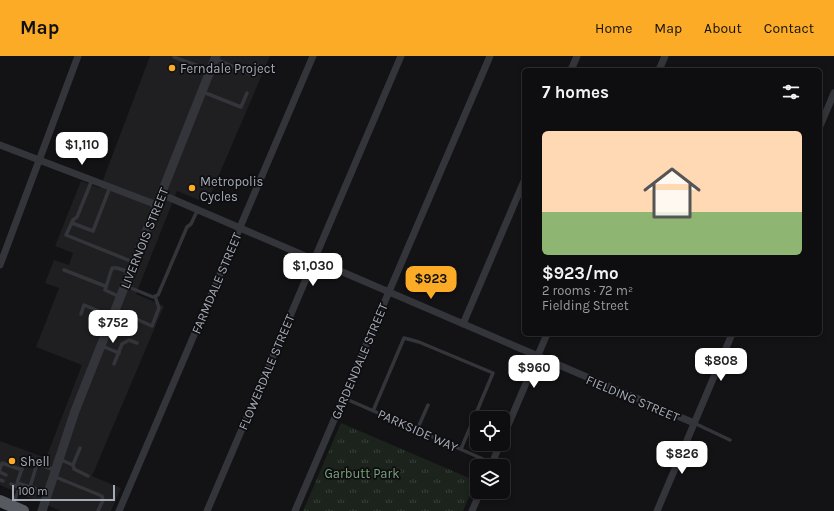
<!DOCTYPE html>
<meta charset="utf-8">
<style>
body{margin:0;font-family:Karla,sans-serif;background:#171719;color:#f1f3f6;height:100vh;display:flex;flex-direction:column;font-size:15px;white-space:nowrap}
*{box-sizing:border-box;margin:0}
p{font-size:13px;color:#9b9c9f}
.icon{flex:none;width:22px;height:22px;fill:none;stroke:currentColor;stroke-width:2;stroke-linecap:round;stroke-linejoin:round}
.map{position:relative;flex:1;overflow:hidden}
.sheet{position:absolute;left:522px;top:12px;width:300px;height:268px;display:flex;flex-direction:column;background:#0e0e10;border-radius:6px;box-shadow:0 2px 6px #0003,0 0 0 1px #2e2e30}
.sheet>*{flex:none}
.tools{position:absolute;left:470px;top:355px;display:grid;gap:8px}
.tools a{display:grid;place-items:center;width:40px;height:40px;border-radius:6px;background:#0e0e10;box-shadow:0 2px 6px #0003,0 0 0 1px #2e2e30;font-size:20px}
.scale{position:absolute;left:12px;bottom:10px;width:103px;box-sizing:border-box;padding-left:4px;border:2px solid #a4aab6;border-top:0;font-size:11px;line-height:14px;white-space:nowrap;color:#a4aab6;-webkit-text-stroke:3px #0e0e10;paint-order:stroke}
.price{position:absolute;translate:-50% -34px;padding:0 9px;border-radius:8px;background:#fff;color:#222;font-size:13px;line-height:26px;filter:drop-shadow(0 1px 2px #0008)}
.price::after{content:'';position:absolute;left:50%;top:24px;width:12px;height:9px;margin-left:-6px;background:inherit;clip-path:polygon(0 0,100% 0,50% 100%)}
.price.on{background:#fbab25;color:#111}
ul{padding:0;list-style:none}
li{display:grid;align-content:center;gap:8px;height:212px;padding:0 20px}
li+li{border-top:1px solid #2e2e30}
li span{display:grid;place-items:center;height:124px;border-radius:6px;color:#555}
li>.icon{margin-inline-start:auto}
span .icon{width:72px;height:72px;fill:#fffc;stroke-width:1}
li b{font-size:17px}
h2{display:flex;justify-content:space-between;align-items:center;height:48px;padding:0 20px;font-size:17px}
header{display:flex;align-items:center;gap:24px;box-sizing:border-box;height:56px;padding:0 20px;background:#fbab25;color:#111}
header strong{font-size:19px}
nav{display:flex;gap:22px;margin-inline-start:auto;font-size:14px}
.map>svg:first-child{display:block}
.built{fill:#1f1f22}
.grass{fill:url(#grass-tufts)}
.lines{fill:none;stroke-linecap:round;stroke-linejoin:round}
.service{stroke:#34353a;stroke-width:3.5}
.minor{stroke:#34353a;stroke-width:7}
.tertiary{stroke:#34353a;stroke-width:9}
.trunk{stroke:#585a62;stroke-width:12}
.poi-dot{fill:#fbab25;stroke:#0e0e10;stroke-width:1.5}
.labels{text-anchor:middle;stroke-width:3.5;stroke-linejoin:round;paint-order:stroke}
.poi-label{font-size:13px;fill:#a4aab6;stroke:#0e0e10;text-anchor:start}
.street-label{font-size:13px;fill:#a4aab6;stroke:#0e0e10}
.park-label{font-size:13px;fill:#7aa27b;stroke:#0e0e10}
</style>
<header>
<strong>Map</strong>
<nav><a>Home</a><a>Map</a><a>About</a><a>Contact</a></nav>
</header>
<div class="map">
<svg width="834" height="455" viewBox="0 0 834 455">
<defs>
<pattern id="grass-tufts" width="24" height="20" patternUnits="userSpaceOnUse"><rect width="24" height="20" fill="#1b231c"/><path d="M3 7l-1-3M5 7V3M7 7l1-3M15 17l-1-3M17 17v-4M19 17l1-3" fill="none" stroke="#39403b"/></pattern>
</defs>
<rect width="100%" height="100%" fill="#131315"/>
<path class="built" d="M150 0H270L207 147 177 135 136 238 164 250 92 420 121 432 111 455H61L0 429V385L46 402 82 309 36 291 59 232 45 227 54 204 69 209 73 197 55 190 81 125 100 132Z"/>
<path class="grass" d="M341 367 476 425 463 455H303Z"/>
<g class="lines">
<path class="service" d="M174 1 209 14
M216 3 250 18 255 15 257 9
M203 36 241 51 247 37
M92 124 77 161 73 164 66 179 133 206
M72 167 93 175 110 131
M64 214 105 230
M126 230 153 241 158 239 187 171 191 168 198 153
M120 241 105 234 112 212H117L129 216
M116 254 152 270 159 252 155 240
M81 258 84 249 111 260
M102 290 119 297
M114 308 122 288 129 284 137 287
M344 342 492 407
M373 355 404 282 419 286 493 317 461 393
M694 367 730 384
M417 374 428 349
M59 403 73 409 74 413 88 420
M73 409 80 392
M0 413 2 407 22 414
M0 416 6 419
M53 420 102 440 103 444 98 455
M0 424 3 425
M11 428 20 432
M30 431 37 408
M47 437 32 431H30L17 427 25 404 55 414
M13 448 21 428"/>
<path class="minor" d="M571 14 577 0
M659 14 665 0
M820 70 834 37
M0 89 157 149
M161 138 694 367
M0 209 78 0
M463 268 524 125
M503 381 547 278
M491 410 500 388
M119 455 313 0
M207 455 401 0
M295 455 490 0
M472 455 480 436
M657 455 732 278"/>
<path class="tertiary" d="M42 455 75 355 216 0"/>
<path class="trunk" d="M0 445 23 455"/>
</g>
<g class="poi-dot">
<circle cx="172" cy="12" r="4"/>
<circle cx="192" cy="132" r="4"/>
<circle cx="12" cy="405" r="4"/>
</g>
<g class="labels">
<g class="poi-label">
<text x="180" y="17">Ferndale Project</text>
<text x="200" y="130">Metropolis<tspan x="200" dy="15">Cycles</tspan></text>
<text x="20" y="410">Shell</text>
</g>
<g class="street-label">
<text transform="translate(144 182) rotate(-68)" y="5">LIVERNOIS STREET</text>
<text transform="translate(216 227) rotate(-67)" y="5">FARMDALE STREET</text>
<text transform="translate(359 305) rotate(-67)" y="5">GARDENDALE STREET</text>
<text transform="translate(266 316) rotate(-67)" y="5">FLOWERDALE STREET</text>
<text transform="translate(633 342) rotate(23)" y="5">FIELDING STREET</text>
<text transform="translate(418 374) rotate(24)" y="5">PARKSIDE WAY</text>
</g>
<g class="park-label">
<text x="362" y="422">Garbutt Park</text>
</g>
</g>
</svg>
<div class="tools">
<a><svg class="icon" aria-label="locate" viewBox="0 0 24 24"><circle cx="12" cy="12" r="6"/><path d="M12 2v4M12 18v4M2 12h4M18 12h4"/></svg></a>
<a><svg class="icon" aria-label="layers" viewBox="0 0 24 24"><path d="M12 4l9 5-9 5-9-5zM3 14l9 5 9-5"/></svg></a>
</div>
<div class="scale">100 m</div>
<b class="price" style="left:82px;top:110px">$1,110</b>
<b class="price" style="left:313px;top:231px">$1,030</b>
<b class="price on" style="left:431px;top:244px">$923</b>
<b class="price" style="left:113px;top:288px">$752</b>
<b class="price" style="left:721px;top:326px">$808</b>
<b class="price" style="left:534px;top:333px">$960</b>
<b class="price" style="left:682px;top:419px">$826</b>
<section class="sheet">
<h2>7 homes<svg class="icon" aria-label="filters" viewBox="0 0 24 24"><path d="M4 7h16M4 17h16"/><circle cx="9" cy="7" r="2"/><circle cx="15" cy="17" r="2"/></svg></h2>
<ul>
<li><span style="background:linear-gradient(#ffd9b3 65%,#8fb573 0)"><svg class="icon" aria-label="home" viewBox="0 0 24 24"><path d="M3 11l9-7 9 7M6 9v11h12V9"/></svg></span><div><b>$923/mo</b><p>2 rooms · 72 m²</p><p>Fielding Street</p></div></li>
</ul>
</section>
</div>
